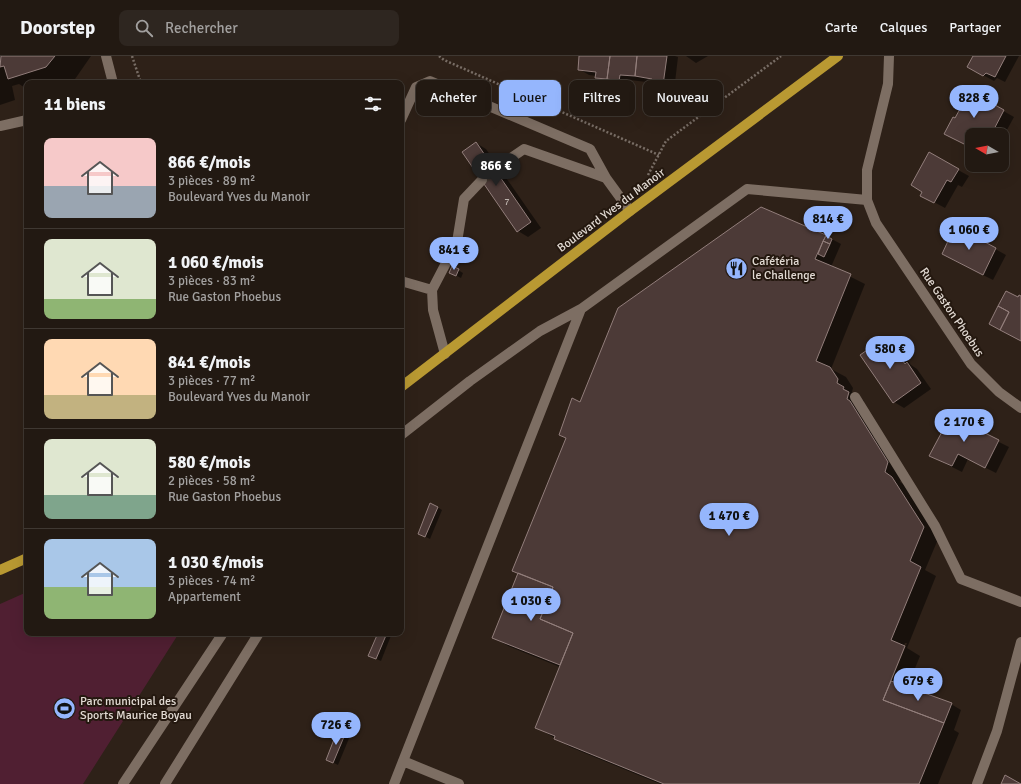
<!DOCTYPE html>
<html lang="fr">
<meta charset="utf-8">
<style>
body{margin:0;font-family:Signika,sans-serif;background:#2e2620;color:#f1f3f6;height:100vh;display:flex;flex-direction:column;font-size:15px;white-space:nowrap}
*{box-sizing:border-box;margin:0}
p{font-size:13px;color:#a2a09f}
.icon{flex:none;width:22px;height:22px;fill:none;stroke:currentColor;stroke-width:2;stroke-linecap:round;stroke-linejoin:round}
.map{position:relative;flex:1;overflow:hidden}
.panel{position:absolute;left:24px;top:24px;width:380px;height:556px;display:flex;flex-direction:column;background:#221912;border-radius:8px;box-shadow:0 4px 16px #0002,0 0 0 1px #3f3832}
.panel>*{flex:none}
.hud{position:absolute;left:416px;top:24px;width:380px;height:36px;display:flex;gap:8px}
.needle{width:26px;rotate:279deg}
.controls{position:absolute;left:965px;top:72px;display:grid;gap:8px}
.controls a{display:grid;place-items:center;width:44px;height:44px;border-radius:8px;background:#221912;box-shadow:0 4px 16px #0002,0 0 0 1px #3f3832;font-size:20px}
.price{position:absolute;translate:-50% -34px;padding:0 9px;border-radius:14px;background:#95b6fd;color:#111;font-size:13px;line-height:26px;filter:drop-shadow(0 1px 2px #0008)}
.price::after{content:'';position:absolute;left:50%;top:24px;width:12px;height:9px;margin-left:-6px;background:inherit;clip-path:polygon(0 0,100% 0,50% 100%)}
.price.on{background:#222;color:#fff}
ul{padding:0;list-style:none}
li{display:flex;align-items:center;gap:12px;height:100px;padding:0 20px}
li+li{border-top:1px solid #3f3832}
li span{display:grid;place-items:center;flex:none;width:112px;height:80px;border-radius:8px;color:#555}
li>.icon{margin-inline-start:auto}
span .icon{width:48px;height:48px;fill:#fffc;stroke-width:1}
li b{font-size:17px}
h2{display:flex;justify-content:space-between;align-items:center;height:48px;padding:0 20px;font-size:17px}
.tag{padding:0 14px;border-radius:8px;background:#221912;box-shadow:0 4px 16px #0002,0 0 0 1px #3f3832;font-size:14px;line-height:36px}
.tag.on{background:#95b6fd;color:#111}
header{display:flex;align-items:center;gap:24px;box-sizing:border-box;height:56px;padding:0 20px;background:#221912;border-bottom:1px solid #3f3832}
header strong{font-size:19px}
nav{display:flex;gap:22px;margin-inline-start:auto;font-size:14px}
.search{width:280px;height:36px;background:#2e2620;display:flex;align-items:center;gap:10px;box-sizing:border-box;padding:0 14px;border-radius:8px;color:#a2a09f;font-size:15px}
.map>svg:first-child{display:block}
.green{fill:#501f32}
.shadow{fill:#0007;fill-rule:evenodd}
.building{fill:#4c3a37;stroke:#927e7b}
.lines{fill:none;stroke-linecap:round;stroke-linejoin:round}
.minor-tunnel{stroke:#493d34;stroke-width:10;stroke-dasharray:10 5;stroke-linecap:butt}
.path{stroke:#786d65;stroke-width:2.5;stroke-dasharray:2 2;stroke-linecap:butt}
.minor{stroke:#7d6e63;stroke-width:10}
.major{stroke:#b99932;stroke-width:10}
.labels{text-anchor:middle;stroke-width:4;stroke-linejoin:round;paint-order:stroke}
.number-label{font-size:10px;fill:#bcb2ac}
.street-label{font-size:12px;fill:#e2dad3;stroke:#24180f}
.poi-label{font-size:12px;fill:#e2dad3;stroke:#24180f;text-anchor:start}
</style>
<header>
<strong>Doorstep</strong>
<div class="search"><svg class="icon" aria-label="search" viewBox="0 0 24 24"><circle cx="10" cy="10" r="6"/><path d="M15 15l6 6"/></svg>Rechercher</div>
<nav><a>Carte</a><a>Calques</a><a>Partager</a></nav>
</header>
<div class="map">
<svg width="1021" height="728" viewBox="0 0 1021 728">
<rect width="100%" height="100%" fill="#2e2118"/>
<path class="green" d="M27 536V577H179L83 728H0V548Z"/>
<path class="shadow" d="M0 0H91L73 26 27 27V33L19 28 12 30 15 44 0 49Z
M580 0H675L678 1 674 35 663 33 653 27 646 26 630 24V30L606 27 596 20 589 19 579 13Z
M686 0H708L696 7Z
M974 0H1019L1005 26 997 22 994 25 968 11Z
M970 36 1014 61 1002 83V79H972V91L955 83 956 63Z
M476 87 486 93 541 172 528 181 518 175Z
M929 98 969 120 962 131 958 129 945 152 921 139 924 135Z
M956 171 1006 199 993 224 953 204Z
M826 180 841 188 831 211 865 228 831 313 846 321 853 332 852 336 864 345 862 352 903 415 900 426 907 431 939 481 925 514 936 520 907 592 920 600 907 632 951 648 961 654 954 674 959 677 938 728H660L570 691 536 671 560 611 508 590 493 581 519 517 567 383 560 379 581 347ZM905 587H907L891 626H889Z
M458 214 463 217 461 222 455 219Z
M886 282 896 288 911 309 917 313 931 333 904 352 894 346Z
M952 358 987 375 985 379 1009 391 996 417 968 403 962 416 930 400Z
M437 451 442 454 430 483 424 480Z
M379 577H392L381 605 374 602Z
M345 677 350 680 338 709 332 706Z"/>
<path class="building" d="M1 0H55L46 11 8 23 4 10 0 11Z
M579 0H610L607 23 595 22 596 16 578 14Z
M610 0H637L635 20 620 19 619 25 607 23Z
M637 0H667L663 29 652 28V23L635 20Z
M973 0H1006L995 21 986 17 983 20 967 11Z
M970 35 1004 54 991 79 972 77 966 89 944 78 953 61 955 62Z
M476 86 531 166 517 176 462 96Z
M929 96 959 113 951 126 947 124 934 147 920 140 922 136 911 129Z
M761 151 826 179 815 203 851 218 816 305 830 311 838 323 837 327 844 331 843 333 849 336 847 343 850 345 888 406 885 416 892 421 924 471 910 505 921 511 891 584 905 590 883 644 944 667 919 728H664L554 683 555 680 535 672 573 577 540 563 553 531 512 515 566 382 559 379 572 342 580 346 618 252Z
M955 170 996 192 983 219 942 198Z
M826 180 832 183 830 188 823 185Z
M823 185 830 188 824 201 818 198Z
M452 210 459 213 456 220 449 217Z
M1006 235 1018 241 1019 239 1021 240V285L1000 274 1009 256 998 250Z
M998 250 1009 256 1000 274 989 268Z
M886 281 905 308 907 306 921 327 893 347 860 299Z
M952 357 977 369 975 372 999 384 985 412 958 398 952 410 929 400Z
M430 447 438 451 425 481 418 478Z
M518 517 553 531 540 563 573 577 560 609 492 582Z
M378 577H387L376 603 368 600Z
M891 625 952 647 944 667 883 644Z
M338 673 346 676 333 707 326 704Z
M1005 719 1021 728H1001Z"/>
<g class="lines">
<path class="minor-tunnel" d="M482 124 495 113"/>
<path class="path" d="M132 0 141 27
M439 0 444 4 659 99
M648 119 666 85 781 0"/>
<path class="minor" d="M106 0 113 27
M889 0 888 28 867 114V144L876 167 971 308 999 336 1021 352
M401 64 416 31 430 25 590 93 606 122
M0 70 27 64
M495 113 524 93 606 122 630 155
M401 225 432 234
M445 298 433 254 432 234 457 186 464 143 482 124
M855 341 935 470 961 523 1021 546
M401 379 470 325 540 275 581 253
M403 705 459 728
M123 728 223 577
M165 728 259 577
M394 728 581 253 747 133 867 144
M977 728 997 675 1021 586"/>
<path class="major" d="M401 331 630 155 838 0
M0 514 27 502"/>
</g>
<defs>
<symbol id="restaurant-disc" viewBox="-11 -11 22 22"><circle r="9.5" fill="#95b6fd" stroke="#24180f"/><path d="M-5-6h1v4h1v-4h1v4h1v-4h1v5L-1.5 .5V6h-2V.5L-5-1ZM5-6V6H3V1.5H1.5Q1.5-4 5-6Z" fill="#111"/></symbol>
<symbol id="stadium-disc" viewBox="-11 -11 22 22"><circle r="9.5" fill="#95b6fd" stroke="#24180f"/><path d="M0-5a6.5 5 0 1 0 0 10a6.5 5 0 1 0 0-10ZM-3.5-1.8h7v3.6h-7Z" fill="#111"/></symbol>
</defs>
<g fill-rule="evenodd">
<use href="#restaurant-disc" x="724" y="200" width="25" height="25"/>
<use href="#stadium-disc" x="52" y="640" width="25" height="25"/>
</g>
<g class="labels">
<g class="number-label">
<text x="507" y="149">7</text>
</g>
<g class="street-label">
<text transform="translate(611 154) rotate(-37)" y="4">Boulevard Yves du Manoir</text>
<text transform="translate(952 256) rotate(56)" y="4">Rue Gaston Phoebus</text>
</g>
<g class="poi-label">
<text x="752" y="209">Cafétéria<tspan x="752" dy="14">le Challenge</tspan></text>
<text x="80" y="649">Parc municipal des<tspan x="80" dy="14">Sports Maurice Boyau</tspan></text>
</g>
</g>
</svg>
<div class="controls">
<a><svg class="needle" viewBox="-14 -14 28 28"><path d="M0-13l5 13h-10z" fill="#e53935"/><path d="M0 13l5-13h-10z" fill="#a2a09f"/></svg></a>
</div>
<b class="price" style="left:974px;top:63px">828 €</b>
<b class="price on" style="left:496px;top:131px">866 €</b>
<b class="price" style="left:828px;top:184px">814 €</b>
<b class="price" style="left:969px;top:195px">1 060 €</b>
<b class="price" style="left:454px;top:215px">841 €</b>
<b class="price" style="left:890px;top:314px">580 €</b>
<b class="price" style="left:964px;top:387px">2 170 €</b>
<b class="price" style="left:729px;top:481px">1 470 €</b>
<b class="price" style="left:531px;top:566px">1 030 €</b>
<b class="price" style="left:918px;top:646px">679 €</b>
<b class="price" style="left:336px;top:690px">726 €</b>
<div class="hud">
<a class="tag">Acheter</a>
<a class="tag on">Louer</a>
<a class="tag">Filtres</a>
<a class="tag">Nouveau</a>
</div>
<section class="panel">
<h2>11 biens<svg class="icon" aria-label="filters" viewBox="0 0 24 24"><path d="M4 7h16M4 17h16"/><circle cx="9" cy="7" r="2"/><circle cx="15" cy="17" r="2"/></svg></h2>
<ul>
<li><span style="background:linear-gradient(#f6c9c9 60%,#9aa5b1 0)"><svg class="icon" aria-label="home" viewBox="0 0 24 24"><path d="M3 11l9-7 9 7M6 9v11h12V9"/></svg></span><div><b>866 €/mois</b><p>3 pièces · 89 m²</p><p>Boulevard Yves du Manoir</p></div></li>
<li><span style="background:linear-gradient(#dfe7d0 75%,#8fb573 0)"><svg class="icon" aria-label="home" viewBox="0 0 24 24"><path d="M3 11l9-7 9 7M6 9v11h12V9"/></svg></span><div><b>1 060 €/mois</b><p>3 pièces · 83 m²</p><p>Rue Gaston Phoebus</p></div></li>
<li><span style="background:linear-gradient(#ffd9b3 70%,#c2b280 0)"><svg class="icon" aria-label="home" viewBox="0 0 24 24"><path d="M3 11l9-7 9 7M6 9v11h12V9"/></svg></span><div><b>841 €/mois</b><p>3 pièces · 77 m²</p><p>Boulevard Yves du Manoir</p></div></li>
<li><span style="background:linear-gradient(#dfe7d0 70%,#7fa58c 0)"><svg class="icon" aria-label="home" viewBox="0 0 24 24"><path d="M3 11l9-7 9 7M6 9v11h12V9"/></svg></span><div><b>580 €/mois</b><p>2 pièces · 58 m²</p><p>Rue Gaston Phoebus</p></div></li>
<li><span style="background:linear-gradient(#a9c7e8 60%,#8fb573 0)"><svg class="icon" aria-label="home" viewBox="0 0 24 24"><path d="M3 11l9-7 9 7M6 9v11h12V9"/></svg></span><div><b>1 030 €/mois</b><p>3 pièces · 74 m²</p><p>Appartement</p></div></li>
</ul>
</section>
</div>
